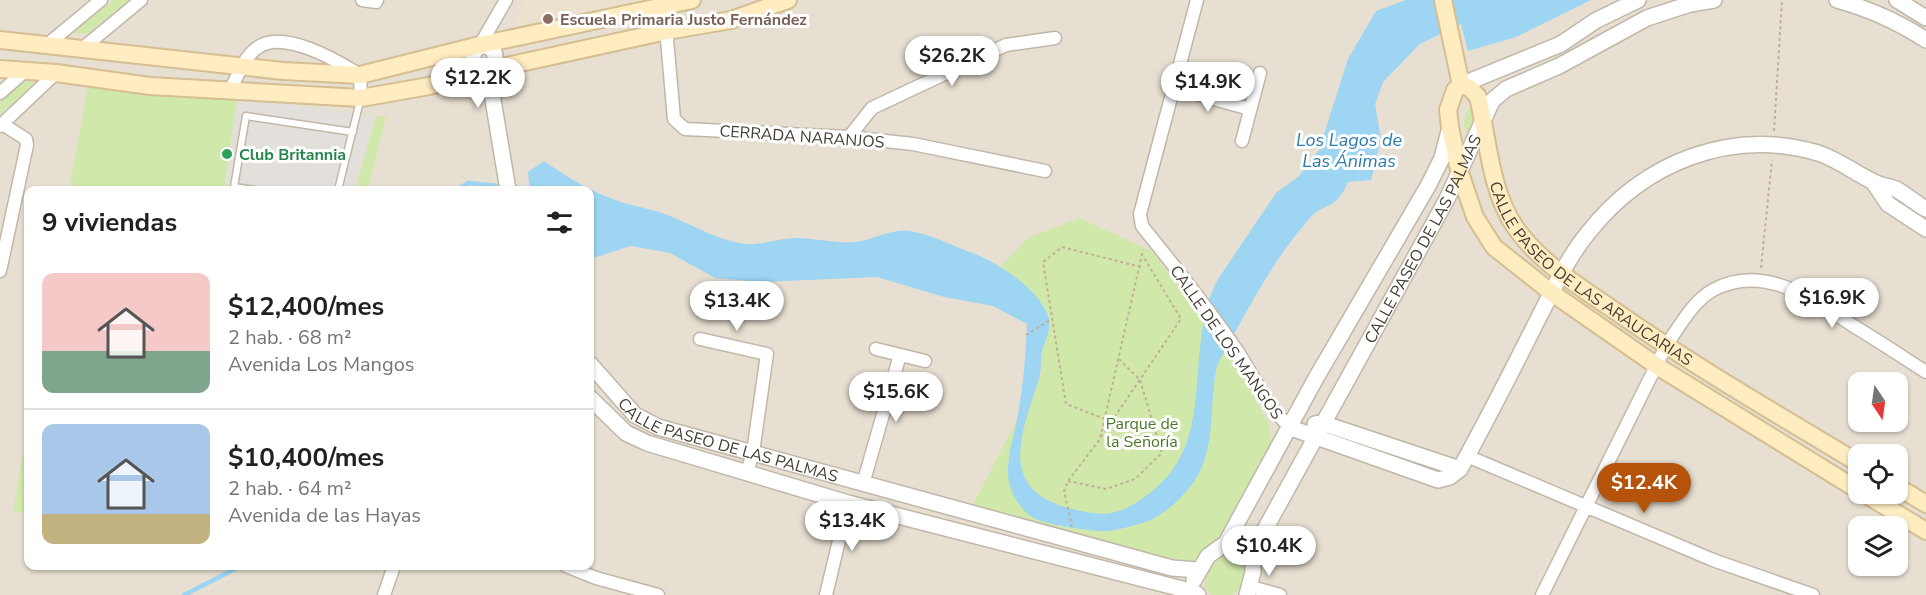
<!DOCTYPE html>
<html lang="es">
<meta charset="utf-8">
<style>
body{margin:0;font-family:"Nunito Sans",sans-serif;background:#f6f6f6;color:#202124;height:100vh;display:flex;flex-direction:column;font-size:22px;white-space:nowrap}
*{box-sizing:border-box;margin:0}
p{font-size:20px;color:#757577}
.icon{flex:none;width:33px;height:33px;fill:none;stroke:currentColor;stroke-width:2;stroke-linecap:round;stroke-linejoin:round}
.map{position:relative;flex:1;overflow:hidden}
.drawer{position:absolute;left:24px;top:186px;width:570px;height:384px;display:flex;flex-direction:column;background:#fff;border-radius:12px;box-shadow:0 2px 4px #0004}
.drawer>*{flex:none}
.needle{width:39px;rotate:167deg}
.fabs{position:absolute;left:1848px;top:372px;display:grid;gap:12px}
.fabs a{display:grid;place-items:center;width:60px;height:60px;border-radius:12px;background:#fff;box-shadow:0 2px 4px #0004;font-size:30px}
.price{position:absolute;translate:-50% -51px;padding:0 14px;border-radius:21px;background:#fff;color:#222;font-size:20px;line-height:39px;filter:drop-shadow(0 2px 3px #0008)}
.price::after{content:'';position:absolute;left:50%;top:36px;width:18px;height:14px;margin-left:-9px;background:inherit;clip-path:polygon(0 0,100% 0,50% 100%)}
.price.on{background:#b45309;color:#fff}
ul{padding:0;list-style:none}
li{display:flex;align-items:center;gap:18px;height:150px;padding:0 18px}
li+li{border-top:2px solid #e0e0e0}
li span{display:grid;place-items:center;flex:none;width:168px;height:120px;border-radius:12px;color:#555}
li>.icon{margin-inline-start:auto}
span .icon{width:72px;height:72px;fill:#fffc;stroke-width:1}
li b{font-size:26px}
h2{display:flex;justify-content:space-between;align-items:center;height:72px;padding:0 18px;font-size:26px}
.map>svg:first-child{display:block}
.residential{fill:#e7dfd1;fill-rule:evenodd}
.education{fill:#ece1cd}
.green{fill:#d1e8ab}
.parking{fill:#e3e0dc}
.water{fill:#9dd5f2}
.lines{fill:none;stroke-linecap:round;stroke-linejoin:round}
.stream{stroke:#9dd5f2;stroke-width:4.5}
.service-casing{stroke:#c1b7a9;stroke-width:9}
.minor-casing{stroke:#c1b7a9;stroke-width:15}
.tertiary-casing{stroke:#c1b7a9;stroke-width:18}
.secondary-casing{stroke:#d4be92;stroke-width:20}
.path{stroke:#c0af97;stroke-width:2;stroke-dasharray:3 3;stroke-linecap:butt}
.service{stroke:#fff;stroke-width:6}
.minor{stroke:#fff;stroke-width:12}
.tertiary{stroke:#fff;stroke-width:15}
.secondary{stroke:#ffecc1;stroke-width:16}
.education-dot{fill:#8d6e63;stroke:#fff;stroke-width:2}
.leisure-dot{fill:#2e9e5b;stroke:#fff;stroke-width:2}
.labels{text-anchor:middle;stroke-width:6;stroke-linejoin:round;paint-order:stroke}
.education-label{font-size:16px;font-weight:bold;fill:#785e54;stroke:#fff;text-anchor:start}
.street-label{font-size:16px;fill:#443d34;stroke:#fff}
.leisure-label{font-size:16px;font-weight:bold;fill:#27864d;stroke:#fff;text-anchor:start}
.park-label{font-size:16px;fill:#4a7726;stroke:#fff}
.water-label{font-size:18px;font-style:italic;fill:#297cab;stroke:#fff}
</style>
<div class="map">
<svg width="1926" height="595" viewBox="0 0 1926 595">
<rect width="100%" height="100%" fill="#f2ede4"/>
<path class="residential" d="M0 0H1926V595H0ZM28 190H590V566H28ZM1858 382H1898V422H1858ZM1858 454H1898V494H1858ZM1858 526H1898V566H1858Z"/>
<path class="education" d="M526 0H658L506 37Z"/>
<path class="green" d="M113 0H129L87 34 73 33Z
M89 80 386 117 368 190H69Z
M25 81 36 83 0 114V102Z
M1469 108 1474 113 1478 125 1470 134 1466 132 1463 123Z
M1079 218 1152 251 1236 362 1268 423 1273 446C1251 489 1229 529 1195 563L1064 535 970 510 1041 374V355L1048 330 1018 279 1000 267 1028 238Z
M28 423V514L13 511Z
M1221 556 1245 565C1248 578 1243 586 1233 595H1211L1204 586 1207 573Z"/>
<path class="parking" d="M237 98 376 116 355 190H224Z"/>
<path class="water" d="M1406 0H1591L1516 37 1468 51 1461 24 1420 44 1383 82 1375 104 1381 139 1371 180 1348 182C1335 212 1325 201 1309 219 1271 262 1245 315 1217 365 1208 406 1218 453 1190 487 1177 503 1159 519 1139 524 1129 527 1117 530 1108 531 1093 532 1044 525 1032 517 1021 510 1012 495 1009 483 1005 461 1014 436 1018 415 1023 385 1026 355 1027 324L993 306 944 297 877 277 762 282 715 278 670 253 631 246 590 259V190H530L528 172 544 161C568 178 593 193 621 202 633 206 646 208 659 212 687 221 716 241 747 244 762 245 780 238 796 238 815 238 837 244 856 242 873 240 893 228 910 231 929 234 949 244 967 251 994 260 1041 289 1049 319 1051 330 1045 341 1042 351 1040 360 1042 370 1039 379 1022 432 996 489 1069 508 1103 517 1117 517 1146 496 1222 442 1180 351 1218 279L1276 193 1299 176 1319 150 1348 59 1376 11Z"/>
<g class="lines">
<path class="stream" d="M457 190 468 183 530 189
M184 595 241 566"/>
<defs>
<path id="service" d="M254 190 234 187 246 116 353 132
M338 190 360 101"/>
<path id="minor" d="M362 0 376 2 377 0
M667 0 664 5 674 119 685 129 849 137 913 144 1045 171
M1197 0 1140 214 1142 226C1175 267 1208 308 1238 352 1255 378 1267 407 1291 428
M48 44 101 0
M480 45 506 0
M83 48 141 0
M1174 88 1250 109
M230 91C237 77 244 57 257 48 282 28 338 61 360 75L361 98
M0 93 25 71
M0 126 56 73
M849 137 872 108 1006 45 1055 38
M1242 141 1260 73
M0 271 27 145 26 139 2 124
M700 339 767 354 753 452 747 473
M876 349 925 361
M1467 456 1713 560 1813 595
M863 484 900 355
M566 566 596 578 658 595
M1251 587 1280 595
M384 595 394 566
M826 595 848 503
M1542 595 1666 346C1679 327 1692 302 1713 290 1763 263 1811 298 1852 325 1877 340 1901 356 1926 372"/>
<g id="tertiary">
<path d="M1837 0C1870 9 1897 21 1926 40"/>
<path d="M1897 0 1926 18"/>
<circle cx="484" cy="57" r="11"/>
<path d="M488 70 508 190"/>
<path d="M1461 85 1561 44 1595 21 1638 0"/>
<path d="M1874 183 1888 204 1926 229"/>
<path id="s1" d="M590 364 635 415 658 427 1172 568 1197 570"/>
<path d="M590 398 626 433 647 443 848 503 1194 592 1198 595"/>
<path d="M1315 424 1322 423 1460 469"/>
<path d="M1291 428 1438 480 1450 477 1460 469C1488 418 1514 367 1540 315 1554 288 1568 257 1588 233 1643 163 1730 127 1818 153 1839 160 1855 173 1874 182 1881 186 1889 186 1896 189 1906 195 1916 203 1926 209"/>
<path d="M1194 580 1208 556 1226 543 1316 378 1428 186 1442 158 1450 127"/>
<path id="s2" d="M1247 595 1253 572V551L1447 199 1492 101 1506 89 1559 66 1647 18 1690 4 1714 0"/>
</g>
<g id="secondary">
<path d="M1443 0 1461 85"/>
<path d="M0 40 283 71 360 75 480 45 692 0"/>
<path d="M0 69 56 73 150 86 361 98 429 86 488 70 667 31 731 20 788 0"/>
<path d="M1461 85 1455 90 1448 110 1450 127 1459 170 1475 217 1494 247 1552 293 1657 366 1858 490"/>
<path id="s3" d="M1461 85 1470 88 1478 97C1488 139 1490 190 1515 227 1540 263 1580 287 1615 311 1694 366 1777 414 1858 463"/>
<path d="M1898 487 1926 504"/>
<path d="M1865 494 1926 531"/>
</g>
</defs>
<use href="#service" class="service-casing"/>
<use href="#minor" class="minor-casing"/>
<use href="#tertiary" class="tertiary-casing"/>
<use href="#secondary" class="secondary-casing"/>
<path class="path" d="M1774 131 1782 0
M1761 268 1772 160
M1026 335 1050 320
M1105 419 1066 404 1043 262 1062 247 1141 267
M1101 437 1181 319 1143 256
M1068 481 1106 489 1135 479 1162 453 1140 380 1119 359
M1072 527 1064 491 1068 481 1100 439 1143 250"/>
<use href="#service" class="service"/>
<use href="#minor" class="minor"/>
<use href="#tertiary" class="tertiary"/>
<use href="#secondary" class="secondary"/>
</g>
<circle class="education-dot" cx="548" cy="19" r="6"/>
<circle class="leisure-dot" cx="227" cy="154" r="6"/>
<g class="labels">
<g class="education-label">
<text x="560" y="25">Escuela Primaria Justo Fernández</text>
</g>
<g class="street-label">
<text transform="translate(802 136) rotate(4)" y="6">CERRADA NARANJOS</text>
<text dy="6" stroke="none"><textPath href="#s2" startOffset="400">CALLE PASEO DE LAS PALMAS</textPath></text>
<text dy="6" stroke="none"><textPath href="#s3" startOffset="244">CALLE PASEO DE LAS ARAUCARIAS</textPath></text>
<text transform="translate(1227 342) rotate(55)" y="6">CALLE DE LOS MANGOS</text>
<text dy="6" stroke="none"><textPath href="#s1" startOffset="164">CALLE PASEO DE LAS PALMAS</textPath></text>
</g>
<g class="leisure-label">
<text x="239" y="160">Club Britannia</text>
</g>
<g class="park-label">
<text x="1142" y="429">Parque de<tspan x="1142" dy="18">la Señoría</tspan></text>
</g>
<g class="water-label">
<text x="1349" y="146">Los Lagos de<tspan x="1349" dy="21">Las Ánimas</tspan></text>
</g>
</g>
</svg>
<div class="fabs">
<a><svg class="needle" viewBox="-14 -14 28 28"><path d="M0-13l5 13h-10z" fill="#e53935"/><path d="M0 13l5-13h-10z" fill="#757577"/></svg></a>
<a><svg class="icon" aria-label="locate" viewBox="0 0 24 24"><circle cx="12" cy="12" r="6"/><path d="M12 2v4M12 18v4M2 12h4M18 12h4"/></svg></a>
<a><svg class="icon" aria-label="layers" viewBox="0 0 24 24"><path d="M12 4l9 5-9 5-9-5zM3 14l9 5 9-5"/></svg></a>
</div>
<b class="price" style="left:952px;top:87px">$26.2K</b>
<b class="price" style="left:478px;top:109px">$12.2K</b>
<b class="price" style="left:1208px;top:113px">$14.9K</b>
<b class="price" style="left:1832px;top:329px">$16.9K</b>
<b class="price" style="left:737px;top:332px">$13.4K</b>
<b class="price" style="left:896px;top:423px">$15.6K</b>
<b class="price on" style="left:1644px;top:514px">$12.4K</b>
<b class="price" style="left:852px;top:552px">$13.4K</b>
<b class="price" style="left:1269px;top:577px">$10.4K</b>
<section class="drawer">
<h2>9 viviendas<svg class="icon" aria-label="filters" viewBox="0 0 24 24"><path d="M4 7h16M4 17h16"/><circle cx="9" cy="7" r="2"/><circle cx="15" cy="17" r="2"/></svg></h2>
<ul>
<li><span style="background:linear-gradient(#f6c9c9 65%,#7fa58c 0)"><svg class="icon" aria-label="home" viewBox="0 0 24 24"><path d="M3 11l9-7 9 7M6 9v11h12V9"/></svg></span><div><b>$12,400/mes</b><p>2 hab. · 68 m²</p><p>Avenida Los Mangos</p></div></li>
<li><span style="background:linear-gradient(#a9c7e8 75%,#c2b280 0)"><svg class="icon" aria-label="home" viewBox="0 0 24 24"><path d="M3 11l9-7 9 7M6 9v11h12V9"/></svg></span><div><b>$10,400/mes</b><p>2 hab. · 64 m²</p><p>Avenida de las Hayas</p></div></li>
</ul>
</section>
</div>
